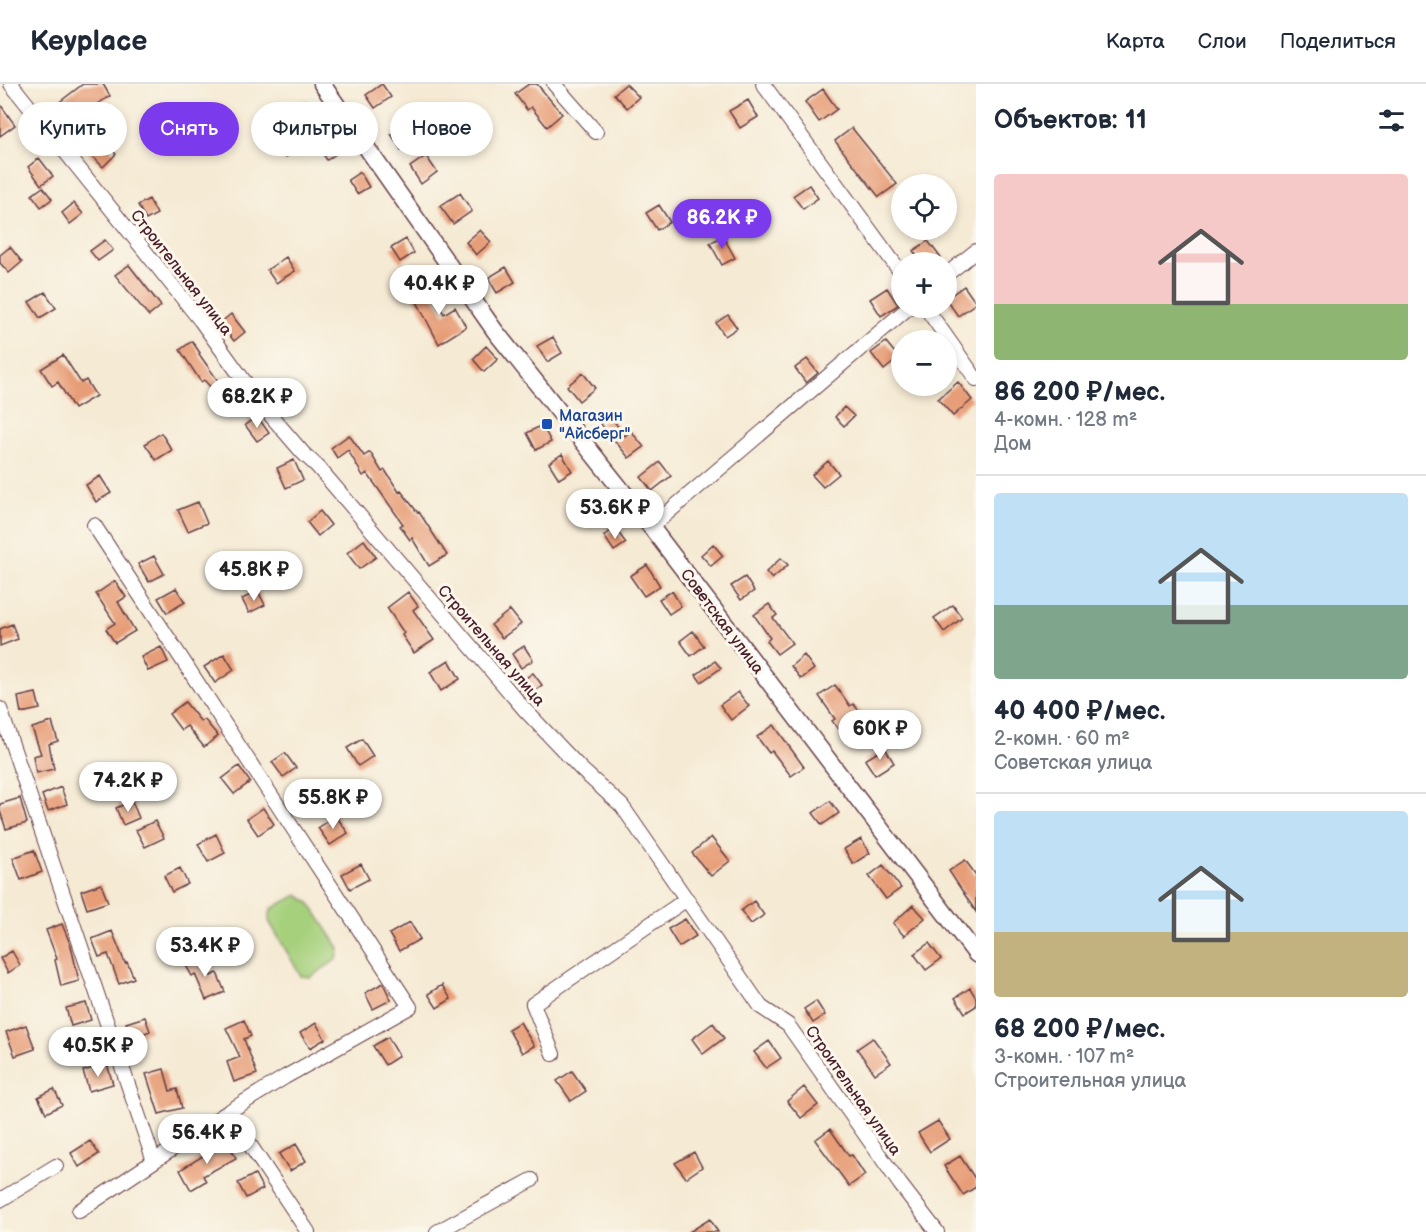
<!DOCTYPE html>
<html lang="ru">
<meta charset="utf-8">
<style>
body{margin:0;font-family:"Balsamiq Sans",sans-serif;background:#f6f6f7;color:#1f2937;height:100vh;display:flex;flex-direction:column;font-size:22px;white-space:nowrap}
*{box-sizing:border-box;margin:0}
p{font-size:20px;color:#747a83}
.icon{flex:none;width:33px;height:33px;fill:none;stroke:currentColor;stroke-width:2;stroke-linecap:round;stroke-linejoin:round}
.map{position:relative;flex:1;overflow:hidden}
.details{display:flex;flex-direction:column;background:#fff;width:450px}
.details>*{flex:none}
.banner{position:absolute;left:18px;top:18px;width:570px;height:54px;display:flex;gap:12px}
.tools{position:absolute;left:891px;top:90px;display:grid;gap:12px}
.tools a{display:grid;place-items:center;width:66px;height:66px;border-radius:50%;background:#fff;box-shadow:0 3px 9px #0003;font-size:30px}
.price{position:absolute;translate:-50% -51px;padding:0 14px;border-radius:21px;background:#fff;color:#222;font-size:20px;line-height:39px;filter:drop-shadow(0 2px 3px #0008)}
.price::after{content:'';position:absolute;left:50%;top:36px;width:18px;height:14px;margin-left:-9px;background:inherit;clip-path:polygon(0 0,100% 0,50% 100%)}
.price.active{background:#7c3aed;color:#fff}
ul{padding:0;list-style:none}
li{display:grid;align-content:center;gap:12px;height:318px;padding:0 18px}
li+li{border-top:2px solid #e0e1e3}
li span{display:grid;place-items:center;height:186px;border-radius:6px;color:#555}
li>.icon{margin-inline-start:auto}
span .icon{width:108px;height:108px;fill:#fffc;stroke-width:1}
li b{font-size:26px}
h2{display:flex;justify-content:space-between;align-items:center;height:72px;padding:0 18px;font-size:26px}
.pill{padding:0 21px;border-radius:27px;background:#fff;box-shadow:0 3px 9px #0003;font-size:21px;line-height:54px}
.pill.active{background:#7c3aed;color:#fff}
header{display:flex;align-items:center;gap:36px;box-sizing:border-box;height:84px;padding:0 30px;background:#fff;border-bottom:2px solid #e0e1e3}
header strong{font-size:28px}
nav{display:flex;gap:33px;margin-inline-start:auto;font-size:21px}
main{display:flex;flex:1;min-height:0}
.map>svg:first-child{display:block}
.green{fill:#a6d07c;stroke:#787854;stroke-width:1.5}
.building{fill:#e79d77}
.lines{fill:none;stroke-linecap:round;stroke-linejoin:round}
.minor-casing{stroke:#643d44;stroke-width:16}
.major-casing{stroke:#643d44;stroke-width:19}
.minor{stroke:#fff;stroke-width:14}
.major{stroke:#fff;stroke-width:16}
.transit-dot{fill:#1a4fb4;stroke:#fbf7ec;stroke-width:2}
.labels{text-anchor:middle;stroke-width:6;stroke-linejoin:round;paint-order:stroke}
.street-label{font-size:16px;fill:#4a1f2b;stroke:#fbf7ec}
.transit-label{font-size:16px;fill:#164399;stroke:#fbf7ec;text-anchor:start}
</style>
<header>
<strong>Keyplace</strong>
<nav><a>Карта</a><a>Слои</a><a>Поделиться</a></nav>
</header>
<main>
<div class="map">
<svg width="976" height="1148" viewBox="0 0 976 1148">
<rect width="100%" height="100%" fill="#fbf7ec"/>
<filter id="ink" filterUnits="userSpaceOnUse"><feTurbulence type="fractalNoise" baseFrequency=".0167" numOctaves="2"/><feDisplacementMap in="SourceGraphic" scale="12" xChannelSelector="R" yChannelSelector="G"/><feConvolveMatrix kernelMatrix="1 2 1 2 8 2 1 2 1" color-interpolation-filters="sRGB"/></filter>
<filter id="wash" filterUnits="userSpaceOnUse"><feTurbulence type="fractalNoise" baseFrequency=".008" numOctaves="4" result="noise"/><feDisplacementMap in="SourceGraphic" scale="24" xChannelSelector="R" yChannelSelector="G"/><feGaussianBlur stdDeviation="1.35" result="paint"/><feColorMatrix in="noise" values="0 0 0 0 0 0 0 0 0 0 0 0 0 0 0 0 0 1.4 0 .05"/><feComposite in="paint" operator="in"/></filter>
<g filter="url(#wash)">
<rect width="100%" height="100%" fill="#f5ead4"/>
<path class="green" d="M297 811 309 818 339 864 337 875 311 893 301 892 269 837 271 825Z"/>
<g id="blocks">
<path class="building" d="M83 0H103L110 12 83 29 86 33 71 45 53 23Z
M382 0 391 13 375 24 366 11Z
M529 0H537L562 30 547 43 531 23 527 26 515 10Z
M626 0 639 13 627 24 614 10Z
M823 5 837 25 819 38 805 18Z
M304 16 312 30 296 39 288 26Z
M748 16 758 33 740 44 729 27Z
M0 20 15 41 0 52Z
M414 36 424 52 401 66 391 50Z
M852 44 897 100 879 113 835 57Z
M293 48 302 64 286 73 277 57Z
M334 52 343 65 327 76 318 63Z
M101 55 116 70 103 83 88 68Z
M426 72 437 88 421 100 410 83Z
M39 74 53 92 41 101 28 83Z
M360 88 369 103 357 110 348 96Z
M809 101 818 114 803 125 793 112Z
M43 103 52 115 41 123 32 111Z
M460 109 472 127 453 140 440 122Z
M149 115 157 130 146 136 138 121Z
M74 119 83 130 70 140 62 129Z
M659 121 670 138 657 146 646 129Z
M480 146 491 158 476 171 466 158Z
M723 152 735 174 722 181 710 159Z
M406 155 414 169 400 178 391 164Z
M105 156 113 166 98 177 90 167Z
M928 157 941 174 935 178H922L913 167Z
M10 163 22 178 9 189 0 179V171Z
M286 173 295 187 276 199 267 186Z
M129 181 161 222 149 232 115 191Z
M506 183 515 198 497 209 488 194Z
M428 201 444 230 455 223 466 243 439 260 413 210Z
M964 202 976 219 958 232 946 215Z
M887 204 898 221 881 232 870 215Z
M45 208 56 224 40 234 29 218Z
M231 230 245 248 234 257 220 239Z
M728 231 737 244 725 252 716 239Z
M553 253 562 269 547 278 537 262Z
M192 257 200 269 199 270 221 301 226 297 239 311 227 321 204 296 201 298 180 266Z
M886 258 899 274 884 286 871 269Z
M486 262 498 275 484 288 473 275Z
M63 271 81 299 86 296 96 312 74 325 58 298 52 302 41 285Z
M807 275 818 289 806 299 795 284Z
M583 289 595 304 579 317 567 302Z
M958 298 972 316 953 332 938 315Z
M844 323 854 332 844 342 835 333Z
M257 332 269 349 257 357 245 341Z
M610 332 625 352 631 347 644 363 629 374 600 339Z
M542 341 551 358 536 366 527 349Z
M161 349 172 366 156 376 145 360Z
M349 351 364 372 370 368 382 388 385 386 399 408 401 407 418 429 419 428 447 471 429 482 412 454 410 456 400 442 403 440 367 389 363 392 348 366 337 374 331 364Z
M562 370 572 387 559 395 549 379Z
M294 376 303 396 286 404 277 384Z
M828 377 839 390 823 403 812 391Z
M660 378 671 392 652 407 641 393Z
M100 392 111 409 96 418 86 401Z
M596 411 604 424 588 434 581 421Z
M198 418 207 439 188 447 178 426Z
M320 427 331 441 318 452 307 438Z
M615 444 626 459 614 467 604 452Z
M364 456 376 473 359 485 347 469Z
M713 460 723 472 711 482 701 471Z
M236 469 245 482 227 494 219 480Z
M154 472 164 490 149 498 138 480Z
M781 474 788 481 772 495 766 488Z
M647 481 660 502 644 512 630 492Z
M745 493 754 507 741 516 731 502Z
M115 497 126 513 118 518 135 547 115 559 106 545 115 539 96 510Z
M176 504 185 518 167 529 158 514Z
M258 507 265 521 249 529 242 515Z
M672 507 681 522 669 530 659 515Z
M408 508 418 522 413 526 434 556 414 569 402 551 404 549 387 524Z
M769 520 777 531 773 534 792 559 777 570 767 557 770 554 754 531Z
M953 521 962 534 944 548 934 534Z
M510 526 521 540 502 554 491 541Z
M12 540 18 555 0 562V545Z
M693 547 704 562 691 572 680 557Z
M524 562 533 576 521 584 512 570Z
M161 563 168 578 148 587 141 573Z
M224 570 234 586 215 599 204 583Z
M804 571 814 585 801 595 791 582Z
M449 576 460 595 441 607 430 588Z
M715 577 721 584 701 598 696 591Z
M533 589 542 601 526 613 517 600Z
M835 601 850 622 853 620 864 632 843 650 832 637 835 635 819 612Z
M738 608 749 622 731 636 720 621Z
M36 609 40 625 21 629 18 613Z
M185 618 201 638 204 635 218 652 204 663 187 642 181 646 169 630Z
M52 638 58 657 49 660 54 685 36 689 33 672 41 670 32 644Z
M774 641 804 683 791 692 772 667 769 669 757 653Z
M362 655 373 672 358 682 347 664Z
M885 664 894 679 875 691 865 676Z
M285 669 296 684 283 693 272 678Z
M239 682 250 698 234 710 222 695Z
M61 703 67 720 48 727 42 711Z
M20 714 27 739 6 745 0 727V720Z
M132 717 139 734 123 741 116 724Z
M830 717 839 729 822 741 813 729Z
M263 724 274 740 258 751 247 735Z
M336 732 348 749 330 761 318 744Z
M155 737 164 754 145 763 136 746Z
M216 750 225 769 208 778 198 760Z
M711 753 730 777 711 792 692 769Z
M861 755 870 769 853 780 844 765Z
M34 766 42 788 21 796 13 774Z
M965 776 976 791V828L949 787Z
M361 780 369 795 350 805 342 790Z
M883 781 901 804 886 815 869 792Z
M180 784 188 800 172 808 164 792Z
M101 800 108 818 87 825 81 807Z
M754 817 764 831 751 840 741 827Z
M913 821 925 834 904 852 893 839Z
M685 835 696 852 679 863 668 845Z
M410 838 420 855 399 867 389 850Z
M62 840 71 862 79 897 61 902 55 876 57 875 46 846Z
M112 847 125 879 127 878 134 894 119 900 108 870 99 873 92 855Z
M929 859 941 875 926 886 914 870Z
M12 867 20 881 8 889 0 874Z
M199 870 211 892 217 889 225 908 206 916 195 890 192 892 184 878Z
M383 899 391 916 373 925 365 909Z
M442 901 451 915 437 924 428 910Z
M970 904 976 914V922L965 929 955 914Z
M816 917 825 931 813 939 804 925Z
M86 919 91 936 71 942 66 924Z
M145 933 150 947 132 954 126 939Z
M244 936 251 952 244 955 257 990 234 998 227 978 240 973 226 944Z
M520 938 534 962 522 969 508 945Z
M316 939 325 955 310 964 300 949Z
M713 939 724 954 703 970 692 955Z
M26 941 35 965 15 972 6 948Z
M388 953 399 972 385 981 373 962Z
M873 954 891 979 875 990 857 965Z
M769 957 781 974 766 984 754 968Z
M107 980 113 1000 89 1007 83 987Z
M164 985 170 1007 177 1005 182 1024 159 1030 146 990Z
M572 987 586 1007 571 1017 557 997Z
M804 1003 818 1021 801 1034 787 1017Z
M54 1005 62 1021 46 1029 38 1013Z
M938 1037 950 1055 930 1068 918 1049Z
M830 1045 849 1072 852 1071 865 1091 849 1102 815 1056Z
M90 1057 99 1070 79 1083 71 1069Z
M227 1057 236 1074 203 1092 206 1097 191 1106 180 1086Z
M296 1060 306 1077 290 1087 279 1070Z
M694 1068 702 1083 686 1094 675 1079Z
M960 1072 976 1096V1103L963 1111 944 1082Z
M255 1090 263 1105 246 1114 238 1099Z
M710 1135 718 1148H689Z"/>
</g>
</g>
<g filter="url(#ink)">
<use href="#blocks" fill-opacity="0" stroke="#643d44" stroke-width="1.5"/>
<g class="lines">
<defs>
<path id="minor" d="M11 0 201 237 260 319 303 369 318 383 525 626 582 686 622 722 761 923 788 941 900 1100 937 1148
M554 0 596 48
M763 0 902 190
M946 191 976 167
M926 224 976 295
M651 443 908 224
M0 625 154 1077
M553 970 533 920 687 815
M228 1028 308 1148
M0 1116 56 1082
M79 1127 228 1028 285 993 410 923 94 441
M437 1148 532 1096"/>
<path id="major" d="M322 0 495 247 651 443 976 870"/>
</defs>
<use href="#minor" class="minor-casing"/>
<use href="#major" class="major-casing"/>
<use href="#minor" class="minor"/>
<use href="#major" class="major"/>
</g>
</g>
<rect class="transit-dot" x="541" y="334" width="12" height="12" rx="3"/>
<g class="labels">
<g class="street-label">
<text transform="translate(182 188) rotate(52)" y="6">Строительная улица</text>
<text transform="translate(723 537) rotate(53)" y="6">Советская улица</text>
<text transform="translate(492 561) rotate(49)" y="6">Строительная улица</text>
<text transform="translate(854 1006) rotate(55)" y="6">Строительная улица</text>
</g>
<g class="transit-label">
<text x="559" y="337">Магазин<tspan x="559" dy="18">"Айсберг"</tspan></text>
</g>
</g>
</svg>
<div class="tools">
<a><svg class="icon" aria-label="locate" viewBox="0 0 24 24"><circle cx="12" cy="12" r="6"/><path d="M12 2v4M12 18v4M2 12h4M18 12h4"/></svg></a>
<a>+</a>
<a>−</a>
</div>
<b class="price active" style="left:722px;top:166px">86.2K ₽</b>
<b class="price" style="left:439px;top:232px">40.4K ₽</b>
<b class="price" style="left:257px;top:345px">68.2K ₽</b>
<b class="price" style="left:615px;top:456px">53.6K ₽</b>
<b class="price" style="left:254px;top:518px">45.8K ₽</b>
<b class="price" style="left:880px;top:677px">60K ₽</b>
<b class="price" style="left:128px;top:729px">74.2K ₽</b>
<b class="price" style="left:333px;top:746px">55.8K ₽</b>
<b class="price" style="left:205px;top:894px">53.4K ₽</b>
<b class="price" style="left:98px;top:994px">40.5K ₽</b>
<b class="price" style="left:207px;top:1081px">56.4K ₽</b>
<div class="banner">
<a class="pill">Купить</a>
<a class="pill active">Снять</a>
<a class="pill">Фильтры</a>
<a class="pill">Новое</a>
</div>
</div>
<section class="details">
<h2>Объектов: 11<svg class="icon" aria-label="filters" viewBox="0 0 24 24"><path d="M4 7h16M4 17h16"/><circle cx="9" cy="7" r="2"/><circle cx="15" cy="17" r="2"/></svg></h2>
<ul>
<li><span style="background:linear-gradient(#f6c9c9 70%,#8fb573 0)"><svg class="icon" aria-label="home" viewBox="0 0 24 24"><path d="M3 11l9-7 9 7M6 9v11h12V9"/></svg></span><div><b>86 200 ₽/мес.</b><p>4-комн. · 128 m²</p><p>Дом</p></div></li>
<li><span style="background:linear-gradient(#bfe0f5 60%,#7fa58c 0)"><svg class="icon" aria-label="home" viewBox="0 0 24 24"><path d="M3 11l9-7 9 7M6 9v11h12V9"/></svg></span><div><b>40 400 ₽/мес.</b><p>2-комн. · 60 m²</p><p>Советская улица</p></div></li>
<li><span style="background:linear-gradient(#bfe0f5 65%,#c2b280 0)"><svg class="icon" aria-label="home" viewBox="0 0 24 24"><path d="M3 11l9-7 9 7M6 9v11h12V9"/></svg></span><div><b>68 200 ₽/мес.</b><p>3-комн. · 107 m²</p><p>Строительная улица</p></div></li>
</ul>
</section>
</main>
